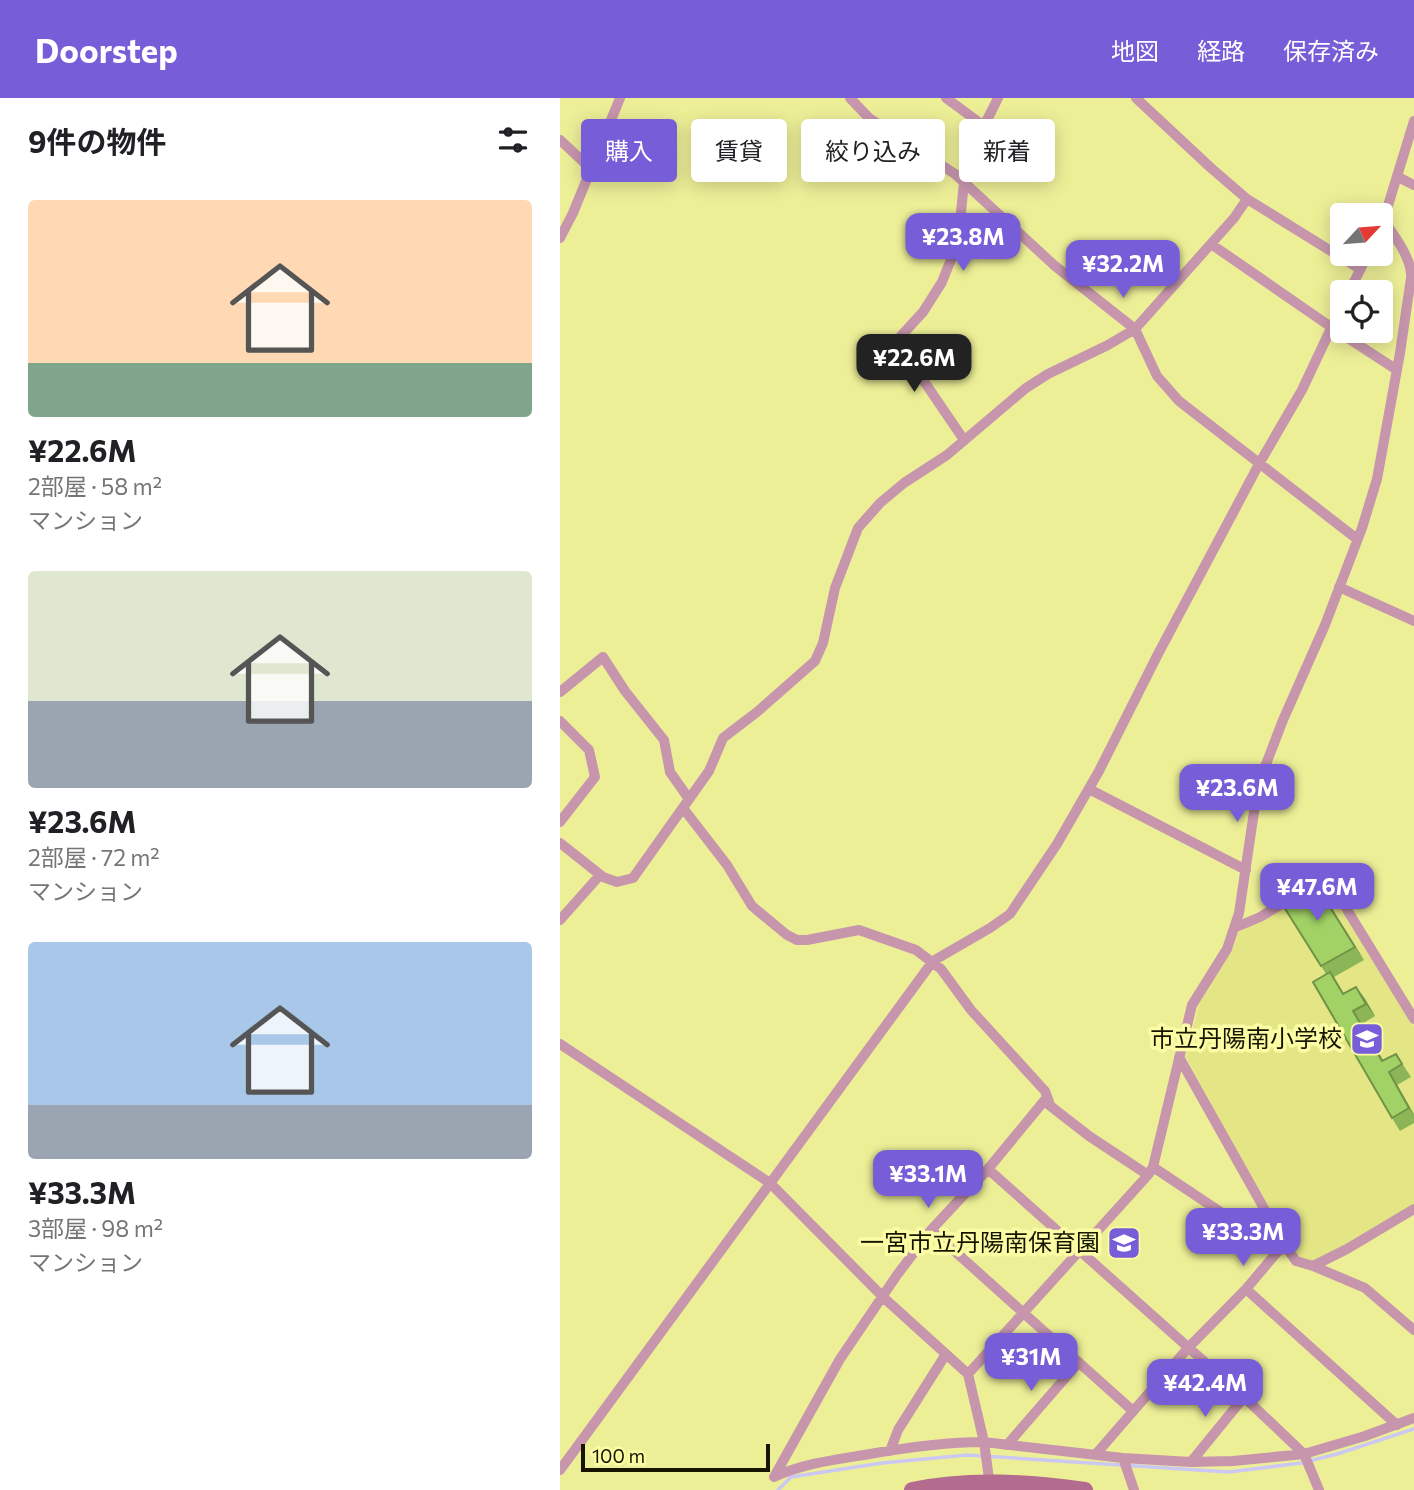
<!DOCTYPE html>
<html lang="ja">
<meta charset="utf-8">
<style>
body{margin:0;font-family:Commissioner,"Noto Sans JP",sans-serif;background:#f6f6f6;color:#202124;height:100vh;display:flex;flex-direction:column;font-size:26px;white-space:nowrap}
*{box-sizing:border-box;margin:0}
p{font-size:23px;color:#757577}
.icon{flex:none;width:38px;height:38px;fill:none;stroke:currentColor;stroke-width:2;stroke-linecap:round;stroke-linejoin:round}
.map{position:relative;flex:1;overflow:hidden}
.panel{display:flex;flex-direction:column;background:#fff;width:560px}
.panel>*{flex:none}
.guide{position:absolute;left:21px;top:21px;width:665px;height:63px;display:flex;gap:14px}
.needle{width:46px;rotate:64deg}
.tools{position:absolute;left:770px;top:105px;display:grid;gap:14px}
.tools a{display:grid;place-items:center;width:63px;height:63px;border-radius:7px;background:#fff;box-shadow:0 4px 18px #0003;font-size:35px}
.scale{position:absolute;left:21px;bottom:18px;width:189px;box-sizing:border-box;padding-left:7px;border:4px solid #161500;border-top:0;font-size:19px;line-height:24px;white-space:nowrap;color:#161500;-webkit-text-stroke:5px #fbfca4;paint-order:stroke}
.price{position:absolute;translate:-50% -60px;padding:0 16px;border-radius:14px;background:#775ed8;color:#fff;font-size:23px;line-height:46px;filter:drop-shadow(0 2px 4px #0008)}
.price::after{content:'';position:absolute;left:50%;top:42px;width:21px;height:16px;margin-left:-10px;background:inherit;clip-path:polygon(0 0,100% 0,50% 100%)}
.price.active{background:#222;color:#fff}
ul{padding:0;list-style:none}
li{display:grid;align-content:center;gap:14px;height:371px;padding:0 28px}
li span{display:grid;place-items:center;height:217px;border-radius:7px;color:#555}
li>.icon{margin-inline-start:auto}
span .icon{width:126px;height:126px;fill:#fffc;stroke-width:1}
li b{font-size:30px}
h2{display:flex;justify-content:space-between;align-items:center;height:84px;padding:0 28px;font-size:30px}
.pill{padding:0 24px;border-radius:7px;background:#fff;box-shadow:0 4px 18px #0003;font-size:24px;line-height:63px}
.pill.active{background:#775ed8;color:#fff}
header{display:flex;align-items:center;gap:42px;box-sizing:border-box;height:98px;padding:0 35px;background:#775ed8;color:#fff}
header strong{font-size:33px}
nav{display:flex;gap:38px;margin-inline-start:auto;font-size:24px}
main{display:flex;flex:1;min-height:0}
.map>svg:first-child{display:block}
.built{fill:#e4e585}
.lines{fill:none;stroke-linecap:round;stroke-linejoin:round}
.stream{stroke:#cbc8f3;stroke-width:3.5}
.street{stroke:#c796ad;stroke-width:10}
.secondary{stroke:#b36c90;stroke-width:16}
.wall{fill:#8bb557}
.shaded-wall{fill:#719347}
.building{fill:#a2d265;stroke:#719347;stroke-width:2}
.labels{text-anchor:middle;stroke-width:7;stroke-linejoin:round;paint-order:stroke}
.poi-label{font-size:24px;fill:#161500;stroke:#fbfca4;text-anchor:end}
</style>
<header>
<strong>Doorstep</strong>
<nav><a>地図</a><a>経路</a><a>保存済み</a></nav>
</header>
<main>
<section class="panel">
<h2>9件の物件<svg class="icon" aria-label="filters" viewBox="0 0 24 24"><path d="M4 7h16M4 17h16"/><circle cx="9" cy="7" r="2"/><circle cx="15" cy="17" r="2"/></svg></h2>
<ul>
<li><span style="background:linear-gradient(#ffd9b3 75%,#7fa58c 0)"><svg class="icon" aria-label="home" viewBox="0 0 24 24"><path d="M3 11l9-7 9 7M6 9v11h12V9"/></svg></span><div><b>¥22.6M</b><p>2部屋 · 58 m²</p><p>マンション</p></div></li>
<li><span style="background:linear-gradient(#dfe7d0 60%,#9aa5b1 0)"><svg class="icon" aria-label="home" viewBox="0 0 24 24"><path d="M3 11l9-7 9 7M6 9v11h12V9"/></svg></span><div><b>¥23.6M</b><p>2部屋 · 72 m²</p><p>マンション</p></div></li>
<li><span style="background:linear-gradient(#a9c7e8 75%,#9aa5b1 0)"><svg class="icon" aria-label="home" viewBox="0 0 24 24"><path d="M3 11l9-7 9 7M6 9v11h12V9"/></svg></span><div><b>¥33.3M</b><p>3部屋 · 98 m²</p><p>マンション</p></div></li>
</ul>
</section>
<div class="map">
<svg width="854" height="1392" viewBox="0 0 854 1392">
<rect width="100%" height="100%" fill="#edef97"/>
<path class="built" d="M765 786 854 929V1107L782 1150 753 1164 740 1161 673 1046 626 959 640 904 674 848 678 835Z"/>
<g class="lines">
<path class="stream" d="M218 1392 231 1379 322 1365 407 1357 669 1374 741 1365 777 1356 854 1331"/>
<path class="street" d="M290 0 309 20 395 76 495 168 575 231 597 278 619 303 797 441
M386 0 424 28
M576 0 651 70 687 101 800 171
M0 42 31 71
M838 79 854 87
M822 127 854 23
M0 140 13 115 60 0
M651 146 771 229 837 272
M789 194 808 156
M404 342 340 248V239L363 214 382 184 398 144 404 84 413 50 438 0
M779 489 854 523
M0 594 43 559 65 593 104 642 110 674 129 701
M0 623 29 652 35 679 0 724
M529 691 686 772
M123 710 167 767 192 808 227 837 237 842H247L299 832 356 852 381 871 411 912 485 993 490 1007
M0 745 43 779 57 784 73 780 149 673 163 640 197 614 255 563 263 545 275 490 298 430 320 405 344 385 387 357 466 290 488 276 548 247 575 231 674 120 687 101
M0 822 40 777
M674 830 700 819 767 779 854 921
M0 946 210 1085 323 1199 408 1276 424 1344 430 1388
M593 1069 719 1153
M428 1071 684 1299 744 1356 759 1392
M371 1132 573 1313
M724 1146 736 1163 753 1168 787 1151 854 1111
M753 1168 805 1190 854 1232
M686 1191 837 1327
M408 1276 588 1077 593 1069 632 907 667 851 679 815 698 687 723 622 765 527 802 430 817 381 840 255 851 180C852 160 835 139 824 123
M447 1347 519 1264
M330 1353 338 1332 386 1256
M536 1356 628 1250 686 1191 724 1146 619 959
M563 1360 574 1392
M631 1364 684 1299
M0 1372 373 863 430 830 450 816 497 746 539 673 598 556 699 366 742 292 782 207
M214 1379C242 1366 273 1362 304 1357 343 1350 384 1344 424 1344L563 1360 631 1364 673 1363 744 1356 805 1338 854 1320
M214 1379 280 1261 337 1177 371 1132 428 1071 484 1003 529 1038 588 1077"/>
<path class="secondary" d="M352 1392C409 1380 467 1384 525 1392"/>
</g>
<path class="wall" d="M753 782 804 862 774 879 784 896 796 889 805 901 815 918 802 926 823 963 836 956 851 979 837 987 854 1016V1025L840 1033 832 1020 766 876 761 868Z"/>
<path class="shaded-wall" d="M753 782 762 795 804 862 795 849Z
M796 889 805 901 815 918 806 906Z
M793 913 802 926 831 976 822 963Z
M829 974 837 987 854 1017 849 1010Z"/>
<path class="building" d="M753 782 795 849 761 868 719 801Z
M770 874 783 896 796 889 806 906 793 913 822 963 836 956 842 966 829 974 849 1010 832 1020 753 884Z"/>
<defs>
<symbol id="school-square" viewBox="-11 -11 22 22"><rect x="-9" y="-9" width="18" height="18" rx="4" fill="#775ed8" stroke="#fbfca4"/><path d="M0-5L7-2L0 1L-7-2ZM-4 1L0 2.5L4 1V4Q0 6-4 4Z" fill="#fff"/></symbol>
</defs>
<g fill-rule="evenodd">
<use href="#school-square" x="788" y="922" width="38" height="38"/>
<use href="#school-square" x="545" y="1126" width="38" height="38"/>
</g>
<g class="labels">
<g class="poi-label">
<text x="782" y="949">市立丹陽南小学校</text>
<text x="540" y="1153">一宮市立丹陽南保育園</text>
</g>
</g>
</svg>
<div class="tools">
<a><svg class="needle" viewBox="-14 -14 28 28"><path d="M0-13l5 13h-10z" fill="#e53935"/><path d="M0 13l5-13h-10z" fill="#757577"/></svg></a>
<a><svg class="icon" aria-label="locate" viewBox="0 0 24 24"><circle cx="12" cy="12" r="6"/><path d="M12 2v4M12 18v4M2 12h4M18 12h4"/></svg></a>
</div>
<div class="scale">100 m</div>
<b class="price" style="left:403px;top:175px">¥23.8M</b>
<b class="price" style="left:563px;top:202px">¥32.2M</b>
<b class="price active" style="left:354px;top:296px">¥22.6M</b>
<b class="price" style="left:677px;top:726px">¥23.6M</b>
<b class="price" style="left:757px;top:825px">¥47.6M</b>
<b class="price" style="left:368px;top:1112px">¥33.1M</b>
<b class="price" style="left:683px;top:1170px">¥33.3M</b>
<b class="price" style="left:471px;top:1295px">¥31M</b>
<b class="price" style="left:645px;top:1321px">¥42.4M</b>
<div class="guide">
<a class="pill active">購入</a>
<a class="pill">賃貸</a>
<a class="pill">絞り込み</a>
<a class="pill">新着</a>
</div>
</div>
</main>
